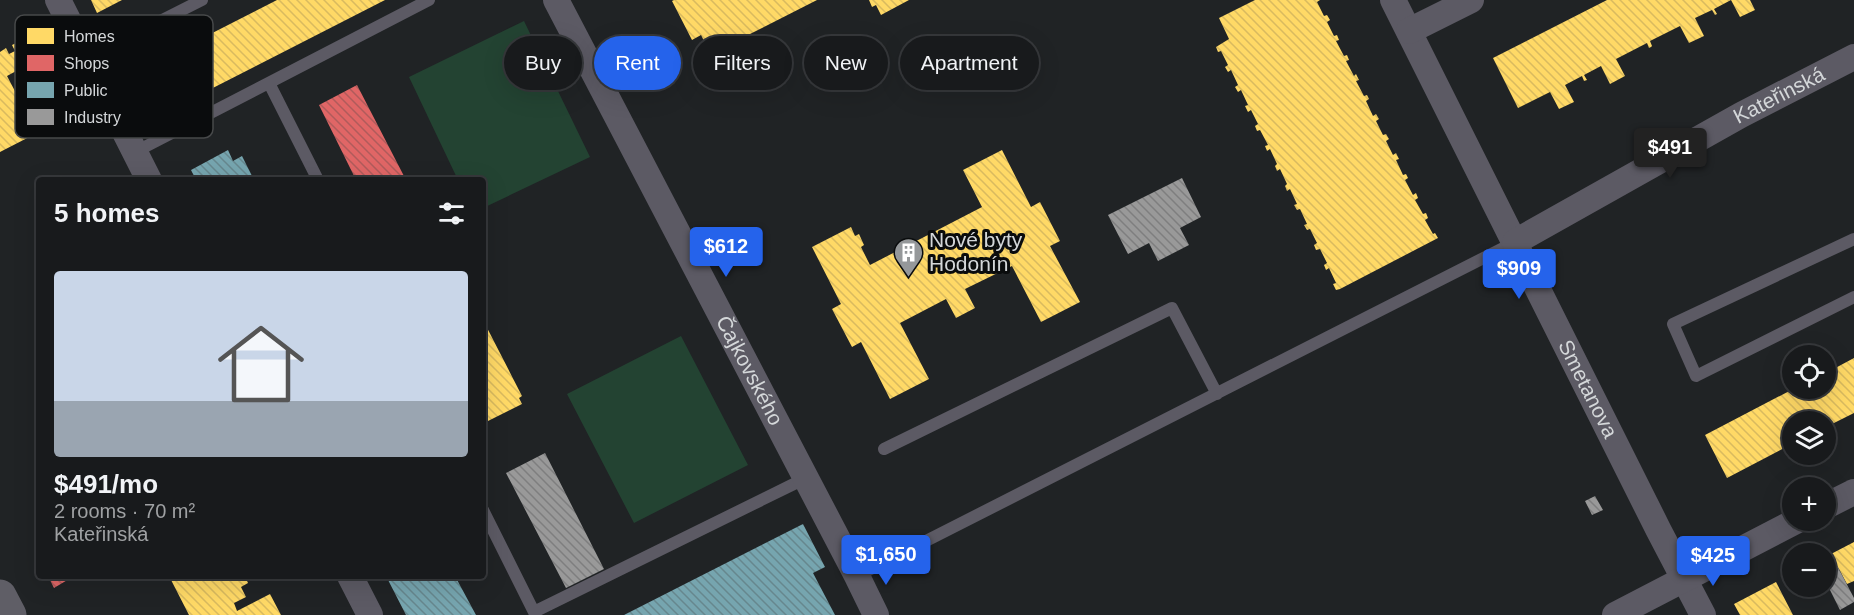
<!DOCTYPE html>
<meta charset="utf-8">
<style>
body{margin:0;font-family:Arial,sans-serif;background:#252729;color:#f1f3f6;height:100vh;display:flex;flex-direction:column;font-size:22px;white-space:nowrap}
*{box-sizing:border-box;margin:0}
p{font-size:20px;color:#9fa1a3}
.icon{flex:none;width:33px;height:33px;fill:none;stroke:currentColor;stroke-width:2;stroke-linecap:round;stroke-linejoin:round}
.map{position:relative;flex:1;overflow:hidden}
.drawer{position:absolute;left:36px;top:177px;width:450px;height:402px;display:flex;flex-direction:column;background:#181a1c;border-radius:6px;box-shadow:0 6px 24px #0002,0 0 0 2px #36383b}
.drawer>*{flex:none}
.top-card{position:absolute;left:504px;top:36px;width:570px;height:54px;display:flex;gap:12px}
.tools{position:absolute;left:1782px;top:345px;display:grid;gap:12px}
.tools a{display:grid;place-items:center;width:54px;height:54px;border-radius:50%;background:#181a1c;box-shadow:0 6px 24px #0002,0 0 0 2px #36383b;font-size:30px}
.price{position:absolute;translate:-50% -51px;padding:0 14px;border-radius:6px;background:#2563eb;color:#fff;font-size:20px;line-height:39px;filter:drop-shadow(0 2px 3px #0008)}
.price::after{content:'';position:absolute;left:50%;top:36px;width:18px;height:14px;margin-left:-9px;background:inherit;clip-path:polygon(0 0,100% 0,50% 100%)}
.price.on{background:#222;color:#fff}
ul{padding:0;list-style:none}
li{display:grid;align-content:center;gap:12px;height:318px;padding:0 18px}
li+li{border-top:2px solid #36383b}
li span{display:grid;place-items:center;height:186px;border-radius:6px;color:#555}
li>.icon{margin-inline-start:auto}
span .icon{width:108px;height:108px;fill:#fffc;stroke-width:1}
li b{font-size:26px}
h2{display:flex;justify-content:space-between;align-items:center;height:72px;padding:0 18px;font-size:26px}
.tag{padding:0 21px;border-radius:27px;background:#181a1c;box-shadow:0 6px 24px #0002,0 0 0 2px #36383b;font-size:21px;line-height:54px}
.tag.on{background:#2563eb;color:#fff}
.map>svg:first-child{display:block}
.green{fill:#234332}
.homes{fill:url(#homes-back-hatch)}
.shops{fill:url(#shops-back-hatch)}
.public{fill:url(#public-back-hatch)}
.industry{fill:url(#industry-back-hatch)}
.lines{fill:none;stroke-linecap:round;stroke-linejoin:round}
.lane{stroke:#5c5a64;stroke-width:12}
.street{stroke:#5c5a64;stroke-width:26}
.secondary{stroke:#5f5e66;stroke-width:33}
.labels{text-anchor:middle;stroke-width:6;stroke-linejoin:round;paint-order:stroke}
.street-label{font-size:21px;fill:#d4d7d9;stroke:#0a0c0d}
.poi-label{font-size:21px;fill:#d4d7d9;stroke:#0a0c0d;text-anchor:start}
.key{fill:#0a0c0d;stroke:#47494a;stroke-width:1.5}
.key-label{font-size:16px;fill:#d4d7d9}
</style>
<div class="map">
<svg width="1854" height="615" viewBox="0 0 1854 615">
<defs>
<pattern id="homes-back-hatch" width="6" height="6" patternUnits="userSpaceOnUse" patternTransform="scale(1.5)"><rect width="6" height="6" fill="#ffd966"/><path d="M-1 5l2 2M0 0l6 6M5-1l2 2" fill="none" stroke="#d9ba5f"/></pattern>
<pattern id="shops-back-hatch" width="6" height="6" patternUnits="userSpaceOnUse" patternTransform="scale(1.5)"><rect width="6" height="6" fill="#e06666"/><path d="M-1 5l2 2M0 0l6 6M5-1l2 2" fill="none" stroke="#b05b5b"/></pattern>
<pattern id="public-back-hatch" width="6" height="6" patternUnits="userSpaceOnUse" patternTransform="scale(1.5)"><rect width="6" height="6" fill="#76a5af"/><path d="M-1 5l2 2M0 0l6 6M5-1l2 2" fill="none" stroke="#66878e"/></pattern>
<pattern id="industry-back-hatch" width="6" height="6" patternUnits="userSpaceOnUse" patternTransform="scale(1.5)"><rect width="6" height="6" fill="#999"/><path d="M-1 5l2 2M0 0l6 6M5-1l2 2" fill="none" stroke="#7e7e7f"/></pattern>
</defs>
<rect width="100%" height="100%" fill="#202325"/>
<path class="green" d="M524 21 590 157 483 208V180H458L409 77Z
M681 336 748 465 634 523 567 394Z"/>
<path class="homes" d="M91 0H122L97 13Z
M277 0H385L152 119 130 75Z
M674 0H817L750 34 769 71 730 92 701 35 692 40 672 1Z
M869 0H909L881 15 876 5 872 7Z
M1255 0H1320L1317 2 1324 16 1327 15 1330 20 1327 22 1334 36 1337 35 1339 40 1336 41 1344 56 1347 55 1349 60 1346 61 1354 76 1356 74 1359 80 1356 81 1364 96 1367 95 1369 99 1366 101 1373 116 1376 114 1379 119 1376 121 1383 135 1386 134 1389 139 1386 141 1393 155 1396 153 1399 159 1396 160 1403 175 1406 174 1408 178 1405 180 1413 195 1416 193 1418 198 1415 200 1423 214 1426 213 1428 218 1425 220 1433 234 1435 233 1438 238 1340 289 1336 290 1333 284 1336 283 1329 268 1326 270 1324 265 1327 263 1320 249 1316 250 1314 245 1317 243 1310 229 1307 230 1304 225 1307 224 1300 209 1297 210 1294 205 1297 204 1290 189 1287 191 1285 186 1287 184 1280 169 1277 171 1275 166 1277 164 1270 149 1267 151 1265 146 1268 145 1260 130 1257 131 1255 126 1258 124 1251 110 1248 112 1245 106 1248 105 1241 90 1238 92 1235 87 1238 85 1231 70 1228 72 1225 67 1228 65 1221 51 1218 52 1216 47 1229 39 1219 18Z
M1607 0H1750L1755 10 1740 17 1731 0 1714 9 1717 14 1715 15 1712 10 1695 18 1704 36 1689 43 1680 26 1650 41 1652 46 1651 47 1649 48 1647 43 1616 59 1625 76 1610 84 1601 66 1584 75 1587 80 1584 81 1582 76 1565 85 1574 102 1559 109 1550 92 1518 108 1493 58Z
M31 36 42 58 24 68 21 62 15 65 18 70 7 76 37 133 0 152V52L6 48 9 54 15 51 12 45Z
M1002 150 1031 207 1040 202 1060 241 1050 246 1080 302 1041 322 1012 266 965 289 975 308 956 318 946 299 900 323 929 379 890 399 861 342 852 347 832 309 841 304 812 247 851 227 855 236 859 234 864 245 861 247 870 265 982 207 963 170Z
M483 320 522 396 519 398 522 404 484 423Z
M1854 358V413L1826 427V422H1792V444L1727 478 1705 435 1795 388H1826V373Z
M1854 542V581L1847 584 1831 554Z
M169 576H245L248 583 241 587 246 597 234 603 237 611 270 594 281 615H189Z
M1776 582 1793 615H1740L1734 604Z"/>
<path class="shops" d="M357 85 406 180H356L319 105Z
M48 576H68L69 579 54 588Z"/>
<path class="public" d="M228 150 233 161 242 156 254 180H196L191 170Z
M803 524 825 567 813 573 835 615H624Z
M386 576H455L476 615H406Z"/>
<path class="industry" d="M1182 178 1201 217 1180 228 1189 245 1158 261 1149 243 1128 254 1108 215Z
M545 453 604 569 566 588 506 473Z
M1595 496 1603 510 1592 515 1585 501Z
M1831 554 1854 598V602L1840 610 1826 582V557Z"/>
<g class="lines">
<path class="lane" d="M87 58 202 0
M269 83 318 180
M135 152 429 0
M1854 239 1673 324 1696 376 1854 297
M884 449 1172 308 1217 394
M483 510 534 612 806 478
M857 576 1515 242"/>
<g class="street">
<path d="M58 0 149 180"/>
<path id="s1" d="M556 0 857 576 876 615"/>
<path id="s2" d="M1393 0 1659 531 1703 615"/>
<path d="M1409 31 1471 0"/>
<path id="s3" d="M1515 242 1741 115 1854 57"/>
<path d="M1826 506 1854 492"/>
<path d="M350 576 370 615"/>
<path d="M1615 615 1798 520"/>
</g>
<path class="secondary" d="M0 596 10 615"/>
</g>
<defs>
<symbol id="building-pin" viewBox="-11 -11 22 30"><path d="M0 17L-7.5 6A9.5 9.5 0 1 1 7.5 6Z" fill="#95989a" stroke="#0a0c0d"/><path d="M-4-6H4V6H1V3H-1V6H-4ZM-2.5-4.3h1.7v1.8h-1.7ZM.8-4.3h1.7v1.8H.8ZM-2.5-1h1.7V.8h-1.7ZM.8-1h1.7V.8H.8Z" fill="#fff"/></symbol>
</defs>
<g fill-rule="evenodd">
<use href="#building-pin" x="892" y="236" width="33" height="45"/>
</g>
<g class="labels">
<g class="street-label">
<text dy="7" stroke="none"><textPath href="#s3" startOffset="302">Kateřinská</textPath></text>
<text dy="7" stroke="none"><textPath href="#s1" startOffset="418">Čajkovského</textPath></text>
<text dy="7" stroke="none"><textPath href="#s2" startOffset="435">Smetanova</textPath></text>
</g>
<g class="poi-label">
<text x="929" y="247">Nové byty<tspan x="929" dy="24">Hodonín</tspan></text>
</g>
</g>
<rect x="15" y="15" width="198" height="123" rx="9" class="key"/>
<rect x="27" y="28" width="27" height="16" fill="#ffd966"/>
<rect x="27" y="55" width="27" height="16" fill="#e06666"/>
<rect x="27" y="82" width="27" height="16" fill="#76a5af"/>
<rect x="27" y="109" width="27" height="16" fill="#999"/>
<g class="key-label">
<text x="64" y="42">Homes</text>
<text x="64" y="69">Shops</text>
<text x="64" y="96">Public</text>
<text x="64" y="123">Industry</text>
</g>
</svg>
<div class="tools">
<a><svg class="icon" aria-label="locate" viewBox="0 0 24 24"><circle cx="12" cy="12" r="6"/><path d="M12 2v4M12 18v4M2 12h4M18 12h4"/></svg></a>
<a><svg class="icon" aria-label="layers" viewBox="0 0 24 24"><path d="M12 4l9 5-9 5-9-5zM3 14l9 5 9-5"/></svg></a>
<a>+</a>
<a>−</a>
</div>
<b class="price on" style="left:1670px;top:179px">$491</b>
<b class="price" style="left:726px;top:278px">$612</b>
<b class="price" style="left:1519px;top:300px">$909</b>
<b class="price" style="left:886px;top:586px">$1,650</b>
<b class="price" style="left:1713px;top:587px">$425</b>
<div class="top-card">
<a class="tag">Buy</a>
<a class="tag on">Rent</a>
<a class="tag">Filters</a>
<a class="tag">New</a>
<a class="tag">Apartment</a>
</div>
<section class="drawer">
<h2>5 homes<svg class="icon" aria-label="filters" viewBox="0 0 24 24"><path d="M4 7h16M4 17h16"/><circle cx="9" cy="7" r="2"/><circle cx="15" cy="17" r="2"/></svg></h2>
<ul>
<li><span style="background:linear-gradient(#c9d6e8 70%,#9aa5b1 0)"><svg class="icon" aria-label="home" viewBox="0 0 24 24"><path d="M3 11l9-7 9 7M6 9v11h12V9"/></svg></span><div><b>$491/mo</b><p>2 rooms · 70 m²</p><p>Kateřinská</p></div></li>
</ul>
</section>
</div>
